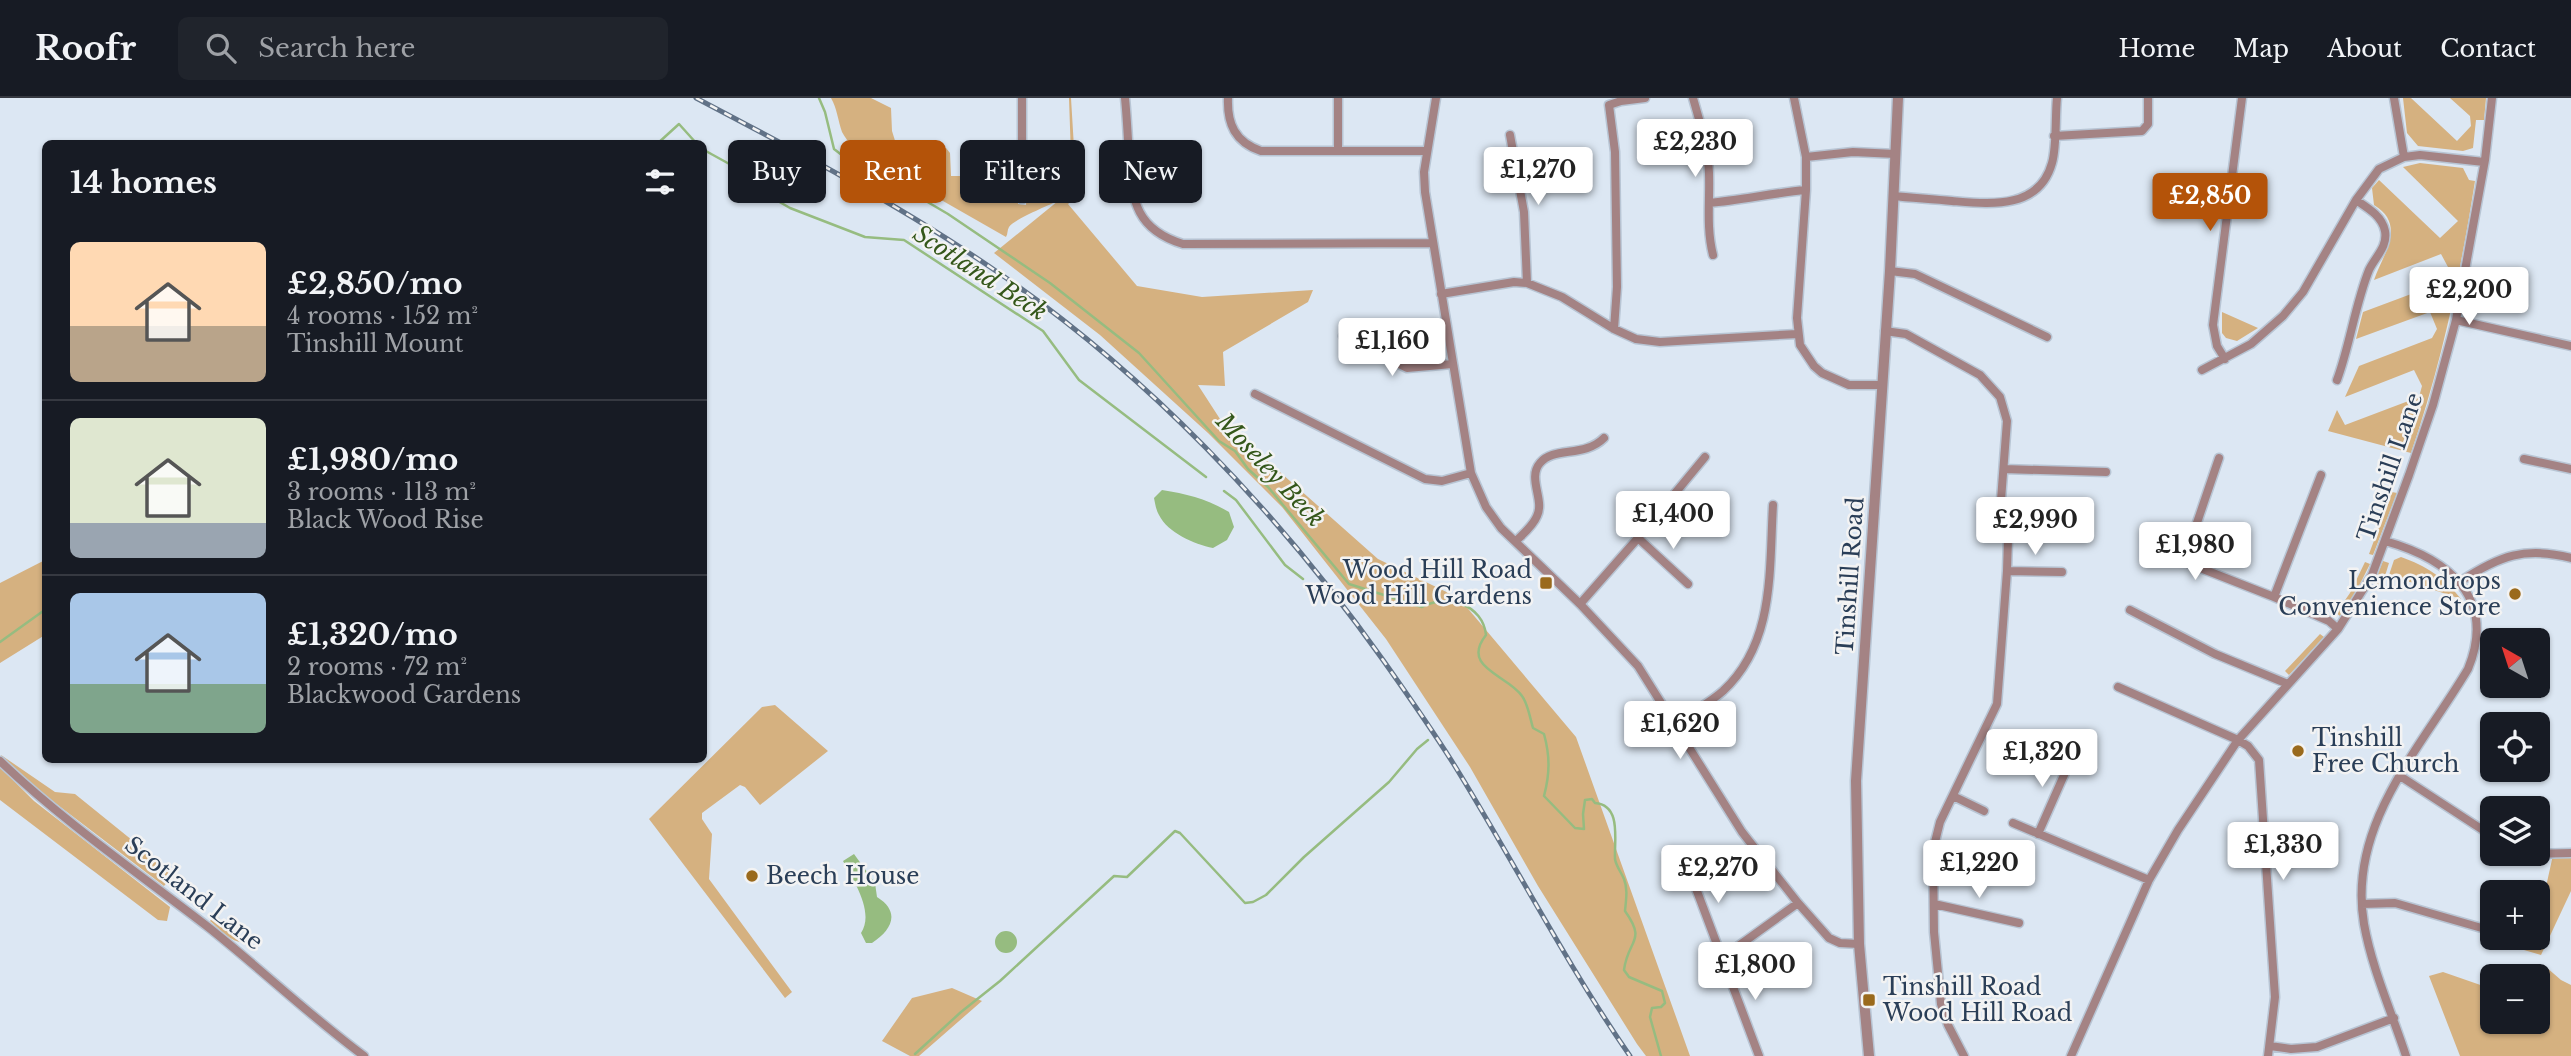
<!DOCTYPE html>
<meta charset="utf-8">
<style>
body{margin:0;font-family:"Libre Baskerville",serif;background:#20242c;color:#f1f3f6;height:100vh;display:flex;flex-direction:column;font-size:26px;white-space:nowrap}
*{box-sizing:border-box;margin:0}
p{font-size:23px;color:#9ea1a6}
.icon{flex:none;width:38px;height:38px;fill:none;stroke:currentColor;stroke-width:2;stroke-linecap:round;stroke-linejoin:round}
.map{position:relative;flex:1;overflow:hidden}
.sheet{position:absolute;left:42px;top:42px;width:665px;height:623px;display:flex;flex-direction:column;background:#171b24;border-radius:10px;box-shadow:0 2px 5px #0004}
.sheet>*{flex:none}
.banner{position:absolute;left:728px;top:42px;width:665px;height:63px;display:flex;gap:14px}
.needle{width:46px;rotate:321deg}
.buttons{position:absolute;left:2480px;top:530px;display:grid;gap:14px}
.buttons a{display:grid;place-items:center;width:70px;height:70px;border-radius:10px;background:#171b24;box-shadow:0 2px 5px #0004;font-size:35px}
.price{position:absolute;translate:-50% -60px;padding:0 16px;border-radius:7px;background:#fff;color:#222;font-size:23px;line-height:46px;filter:drop-shadow(0 2px 4px #0008)}
.price::after{content:'';position:absolute;left:50%;top:42px;width:21px;height:16px;margin-left:-10px;background:inherit;clip-path:polygon(0 0,100% 0,50% 100%)}
.price.on{background:#b45309;color:#fff}
ul{padding:0;list-style:none}
li{display:flex;align-items:center;gap:21px;height:175px;padding:0 28px}
li+li{border-top:2px solid #363941}
li span{display:grid;place-items:center;flex:none;width:196px;height:140px;border-radius:10px;color:#555}
li>.icon{margin-inline-start:auto}
span .icon{width:84px;height:84px;fill:#fffc;stroke-width:1}
li b{font-size:30px}
h2{display:flex;justify-content:space-between;align-items:center;height:84px;padding:0 28px;font-size:30px}
.chip{padding:0 24px;border-radius:10px;background:#171b24;box-shadow:0 2px 5px #0004;font-size:24px;line-height:63px}
.chip.on{background:#b45309;color:#fff}
header{display:flex;align-items:center;gap:42px;box-sizing:border-box;height:98px;padding:0 35px;background:#171b24;border-bottom:2px solid #363941}
header strong{font-size:33px}
nav{display:flex;gap:38px;margin-inline-start:auto;font-size:24px}
.search{width:490px;height:63px;background:#20242c;display:flex;align-items:center;gap:18px;box-sizing:border-box;padding:0 24px;border-radius:10px;color:#9ea1a6;font-size:26px}
.map>svg:first-child{display:block}
.green{fill:#d5b180}
.water{fill:#96bc80}
.lines{fill:none;stroke-linecap:round;stroke-linejoin:round}
.stream{stroke:#96bc80;stroke-width:2.5}
.minor-casing{stroke:#b8c5d4;stroke-width:11}
.tertiary-casing{stroke:#b8c5d4;stroke-width:13}
.minor{stroke:#a48384;stroke-width:8}
.tertiary{stroke:#a48384;stroke-width:10}
.rail-casing{stroke:#617287;stroke-width:5}
.rail{stroke:#f3f3f3;stroke-width:2.5;stroke-dasharray:8;stroke-linecap:butt}
.poi-dot{fill:#9a6a1c;stroke:#f3f3f3;stroke-width:2.5}
.labels{text-anchor:middle;stroke-width:5;stroke-linejoin:round;paint-order:stroke}
.street-label{font-size:23px;fill:#2a3e57;stroke:#f3f3f3}
.poi-label{font-size:23px;fill:#2a3e57;stroke:#f3f3f3;text-anchor:start}
.water-label{font-size:24px;font-style:italic;fill:#34571a;stroke:#f3f3f3}
</style>
<header>
<strong>Roofr</strong>
<div class="search"><svg class="icon" aria-label="search" viewBox="0 0 24 24"><circle cx="10" cy="10" r="6"/><path d="M15 15l6 6"/></svg>Search here</div>
<nav><a>Home</a><a>Map</a><a>About</a><a>Contact</a></nav>
</header>
<div class="map">
<svg width="2571" height="958" viewBox="0 0 2571 958">
<rect width="100%" height="100%" fill="#dce7f3"/>
<path class="green" d="M831 0H871L891 10 892 33 897 49 946 50 950 55 951 78H967L979 92 978 97 982 104 1018 103V106L1026 107 1028 69 1034 59H1071L1069 0H1071L1077 99 1068 106 1137 188 1202 199 1313 192 1308 204 1223 254 1225 288 1198 287 1220 321 1378 461 1459 500 1576 639 1690 958H1646L1637 946 1538 788 1470 669 1386 541 1282 409 1208 335 1100 237 994 155 1058 103C1049 107 1013 122 1009 129 1007 132 1008 136 1006 139L943 103 930 97 910 93 881 72 862 63C857 52 848 45 842 34 838 23 837 10 831 0Z
M2403 0H2411L2457 43 2471 28 2470 18 2450 0H2486L2484 22H2476L2473 50 2463 53 2418 48 2407 35Z
M2420 65 2463 70 2469 82 2475 83C2460 178 2442 264 2411 355L2328 333 2337 312 2345 327 2419 299 2422 288 2414 272 2345 299 2359 268 2432 240 2437 231 2430 214 2356 241 2363 214 2446 183 2448 169 2441 156 2374 182C2383 156 2407 127 2374 107L2372 90 2379 82 2440 140 2458 123 2403 69Z
M2222 214 2258 230 2237 243 2226 240 2222 235Z
M2392 394 2397 395 2373 457 2369 456Z
M2401 459C2426 468 2444 479 2461 501L2389 477 2394 462Z
M45 462V537L0 565V485Z
M2383 463 2389 465 2381 491 2374 485Z
M2365 464 2370 466 2354 498 2340 518 2336 515 2350 495Z
M2320 536 2324 539 2289 577 2285 573Z
M775 607 828 653 760 707 745 689 740 687 702 715V721L712 736 709 781 792 894 785 900 649 721 762 609Z
M1 657 55 694 75 696 174 776 164 788 46 698 3 661Z
M0 669 34 703 170 809 167 823 158 822 0 702Z
M2571 755V793L2541 857 2524 852 2526 840H2538V825L2553 757Z
M215 817 247 844C233 847 221 832 210 823Z
M2546 869 2561 882 2571 887V958H2460L2429 878 2443 874 2492 891V924H2538V904L2547 878Z
M952 890 982 903 919 958H910L882 943 912 900Z"/>
<path class="water" d="M1162 392C1187 396 1207 401 1229 414L1234 429 1227 442 1213 450C1194 446 1168 435 1159 417 1156 412 1155 405 1154 400Z
M854 756 875 785 877 799C901 814 892 832 872 845H866L861 835C875 814 853 782 843 763Z
M995 844a11 11 0 1 1 22 0a11 11 0 1 1-22 0Z"/>
<g class="lines">
<path class="stream" d="M819 0 825 14 834 51 856 68 885 79 948 116 1050 185 1139 255 1219 343 1235 353 1248 371 1268 389 1349 486 1422 509C1448 495 1483 507 1486 537 1460 570 1508 577 1522 598 1528 606 1530 620 1533 630L1544 636C1550 658 1550 675 1544 698L1575 730 1584 731 1583 716 1585 702 1592 701 1595 705C1622 707 1614 743 1615 761 1616 768 1621 774 1624 781 1628 791 1626 802 1625 813 1647 844 1628 841 1624 872L1629 879 1662 893 1665 905 1661 909 1652 910 1650 919 1661 958
M657 46 679 26 697 46
M704 52 733 68 759 92 790 110 865 139 904 142 1043 233 1079 282 1206 379
M1224 393 1236 402 1285 467 1303 481
M0 544 46 511
M915 956 961 914 1000 883 1114 778 1127 779 1175 733 1180 735 1245 805 1253 804 1266 797 1304 759 1389 684 1417 651 1428 642"/>
<defs>
<path id="minor" d="M1125 0C1127 20 1128 41 1129 61 1132 104 1137 132 1183 146L1432 145
M1228 0C1227 26 1235 44 1261 53H1427
M1436 0 1424 74 1425 94 1471 375 1486 409 1501 430 1580 506 1638 568 1742 734 1798 805 1829 840 1840 845 1859 846
M1693 0C1700 25 1708 49 1709 75 1710 103 1706 129 1713 157
M1794 0 1806 59V92L1797 220 1800 247 1814 268 1822 275 1849 287H1882
M2394 0 2404 59
M1510 37 1524 114 1527 185
M2054 38 2142 33 2148 26V0
M1338 52V0
M1806 59 1853 54 1896 56
M1893 98C1913 100 1932 101 1952 103 1990 106 2039 112 2052 65 2057 48 2055 18 2057 0
M1022 101V0
M1709 105C1742 102 1773 95 1806 92
M1890 173 1915 176 2047 239
M1441 196 1514 184 1527 185 1562 199 1614 231 1636 241 1660 244 1797 236
M2456 222 2571 248
M1614 231 1617 189 1615 54 1609 7 1621 3 1645 0
M1885 233 1906 236 1980 277 2000 299 2007 323 2001 402 2008 441 2007 473 1997 606 1940 724 1933 752 1934 834 1941 906 1948 927 1964 958
M1343 238 1407 270 1452 266
M2225 261 2217 248 2213 227 2242 0
M2202 272 2251 246 2283 218 2303 194 2356 102 2379 71 2404 59 2420 57 2484 64
M2337 282C2350 247 2355 207 2369 172 2375 159 2388 149 2385 133 2382 118 2368 110 2356 102
M1255 296 1425 381 1442 383 1471 375
M2219 360 2186 457V462L2190 466 2274 499 2329 523 2338 531
M2524 361 2571 371
M2004 371 2106 374
M1638 440 1688 486
M1516 443C1523 436 1533 428 1537 418 1545 402 1527 380 1540 365 1554 348 1584 360 1604 340
M2385 443C2449 461 2497 500 2468 571 2421 650 2347 727 2364 826 2372 871 2392 915 2406 958
M2007 473 2062 474
M2461 483C2499 458 2525 448 2571 460
M2274 499 2321 377
M1580 506 1638 440 1705 359
M2130 512 2215 556 2288 586
M2118 589 2238 642 2248 648 2259 662 2275 899 2268 958
M1674 626C1690 616 1708 606 1723 593 1775 545 1769 473 1773 407
M0 663C64 724 138 775 208 829 261 871 310 918 364 958
M2400 678 2492 738
M1953 698 1984 713
M2013 725 2149 782
M2038 736 2072 659
M2535 756 2571 755
M1689 760V772L1759 958
M1934 806 2019 825
M2362 806 2395 805 2492 833
M1723 859 1798 805
M2270 948 2291 951 2317 949 2394 920
M2071 958 2149 782 2178 732 2238 642 2338 531 2372 477 2409 377 2433 307 2456 222 2485 62 2492 0"/>
<path id="tertiary" d="M1869 958 1859 846 1856 683 1890 173 1898 0"/>
</defs>
<use href="#minor" class="minor-casing"/>
<use href="#tertiary" class="tertiary-casing"/>
<use href="#minor" class="minor"/>
<use href="#tertiary" class="tertiary"/>
<defs>
<path id="rail" d="M696 0C797 53 898 106 993 171 1144 273 1278 414 1383 562 1407 596 1431 630 1453 665 1513 762 1565 864 1630 958"/>
</defs>
<use href="#rail" class="rail-casing"/>
<use href="#rail" class="rail"/>
</g>
<g class="poi-dot">
<rect x="1539" y="478" width="14" height="14" rx="3.5"/>
<circle cx="2515" cy="496" r="7"/>
<circle cx="2298" cy="653" r="7"/>
<circle cx="752" cy="778" r="7"/>
<rect x="1862" y="895" width="14" height="14" rx="3.5"/>
</g>
<g class="labels">
<g class="street-label">
<text transform="translate(2390 369) rotate(-71)" y="8">Tinshill Lane</text>
<text transform="translate(1850 478) rotate(-86)" y="8">Tinshill Road</text>
<text transform="translate(194 795) rotate(38)" y="8">Scotland Lane</text>
</g>
<g class="poi-label">
<text x="1532" y="480" text-anchor="end">Wood Hill Road<tspan x="1532" dy="26">Wood Hill Gardens</tspan></text>
<text x="2501" y="491" text-anchor="end">Lemondrops<tspan x="2501" dy="26">Convenience Store</tspan></text>
<text x="2312" y="648">Tinshill<tspan x="2312" dy="26">Free Church</tspan></text>
<text x="766" y="786">Beech House</text>
<text x="1883" y="897">Tinshill Road<tspan x="1883" dy="26">Wood Hill Road</tspan></text>
</g>
<g class="water-label">
<text transform="translate(980 175) rotate(33)" y="8">Scotland Beck</text>
<text transform="translate(1270 372) rotate(47)" y="8">Moseley Beck</text>
</g>
</g>
</svg>
<div class="buttons">
<a><svg class="needle" viewBox="-14 -14 28 28"><path d="M0-13l5 13h-10z" fill="#e53935"/><path d="M0 13l5-13h-10z" fill="#9ea1a6"/></svg></a>
<a><svg class="icon" aria-label="locate" viewBox="0 0 24 24"><circle cx="12" cy="12" r="6"/><path d="M12 2v4M12 18v4M2 12h4M18 12h4"/></svg></a>
<a><svg class="icon" aria-label="layers" viewBox="0 0 24 24"><path d="M12 4l9 5-9 5-9-5zM3 14l9 5 9-5"/></svg></a>
<a>+</a>
<a>−</a>
</div>
<b class="price" style="left:1695px;top:81px">£2,230</b>
<b class="price" style="left:1538px;top:109px">£1,270</b>
<b class="price on" style="left:2210px;top:135px">£2,850</b>
<b class="price" style="left:2469px;top:229px">£2,200</b>
<b class="price" style="left:1392px;top:280px">£1,160</b>
<b class="price" style="left:1673px;top:453px">£1,400</b>
<b class="price" style="left:2035px;top:459px">£2,990</b>
<b class="price" style="left:2195px;top:484px">£1,980</b>
<b class="price" style="left:1680px;top:663px">£1,620</b>
<b class="price" style="left:2042px;top:691px">£1,320</b>
<b class="price" style="left:2283px;top:784px">£1,330</b>
<b class="price" style="left:1979px;top:802px">£1,220</b>
<b class="price" style="left:1718px;top:807px">£2,270</b>
<b class="price" style="left:1755px;top:904px">£1,800</b>
<div class="banner">
<a class="chip">Buy</a>
<a class="chip on">Rent</a>
<a class="chip">Filters</a>
<a class="chip">New</a>
</div>
<section class="sheet">
<h2>14 homes<svg class="icon" aria-label="filters" viewBox="0 0 24 24"><path d="M4 7h16M4 17h16"/><circle cx="9" cy="7" r="2"/><circle cx="15" cy="17" r="2"/></svg></h2>
<ul>
<li><span style="background:linear-gradient(#ffd9b3 60%,#b9a48a 0)"><svg class="icon" aria-label="home" viewBox="0 0 24 24"><path d="M3 11l9-7 9 7M6 9v11h12V9"/></svg></span><div><b>£2,850/mo</b><p>4 rooms · 152 m²</p><p>Tinshill Mount</p></div></li>
<li><span style="background:linear-gradient(#dfe7d0 75%,#9aa5b1 0)"><svg class="icon" aria-label="home" viewBox="0 0 24 24"><path d="M3 11l9-7 9 7M6 9v11h12V9"/></svg></span><div><b>£1,980/mo</b><p>3 rooms · 113 m²</p><p>Black Wood Rise</p></div></li>
<li><span style="background:linear-gradient(#a9c7e8 65%,#7fa58c 0)"><svg class="icon" aria-label="home" viewBox="0 0 24 24"><path d="M3 11l9-7 9 7M6 9v11h12V9"/></svg></span><div><b>£1,320/mo</b><p>2 rooms · 72 m²</p><p>Blackwood Gardens</p></div></li>
</ul>
</section>
</div>
